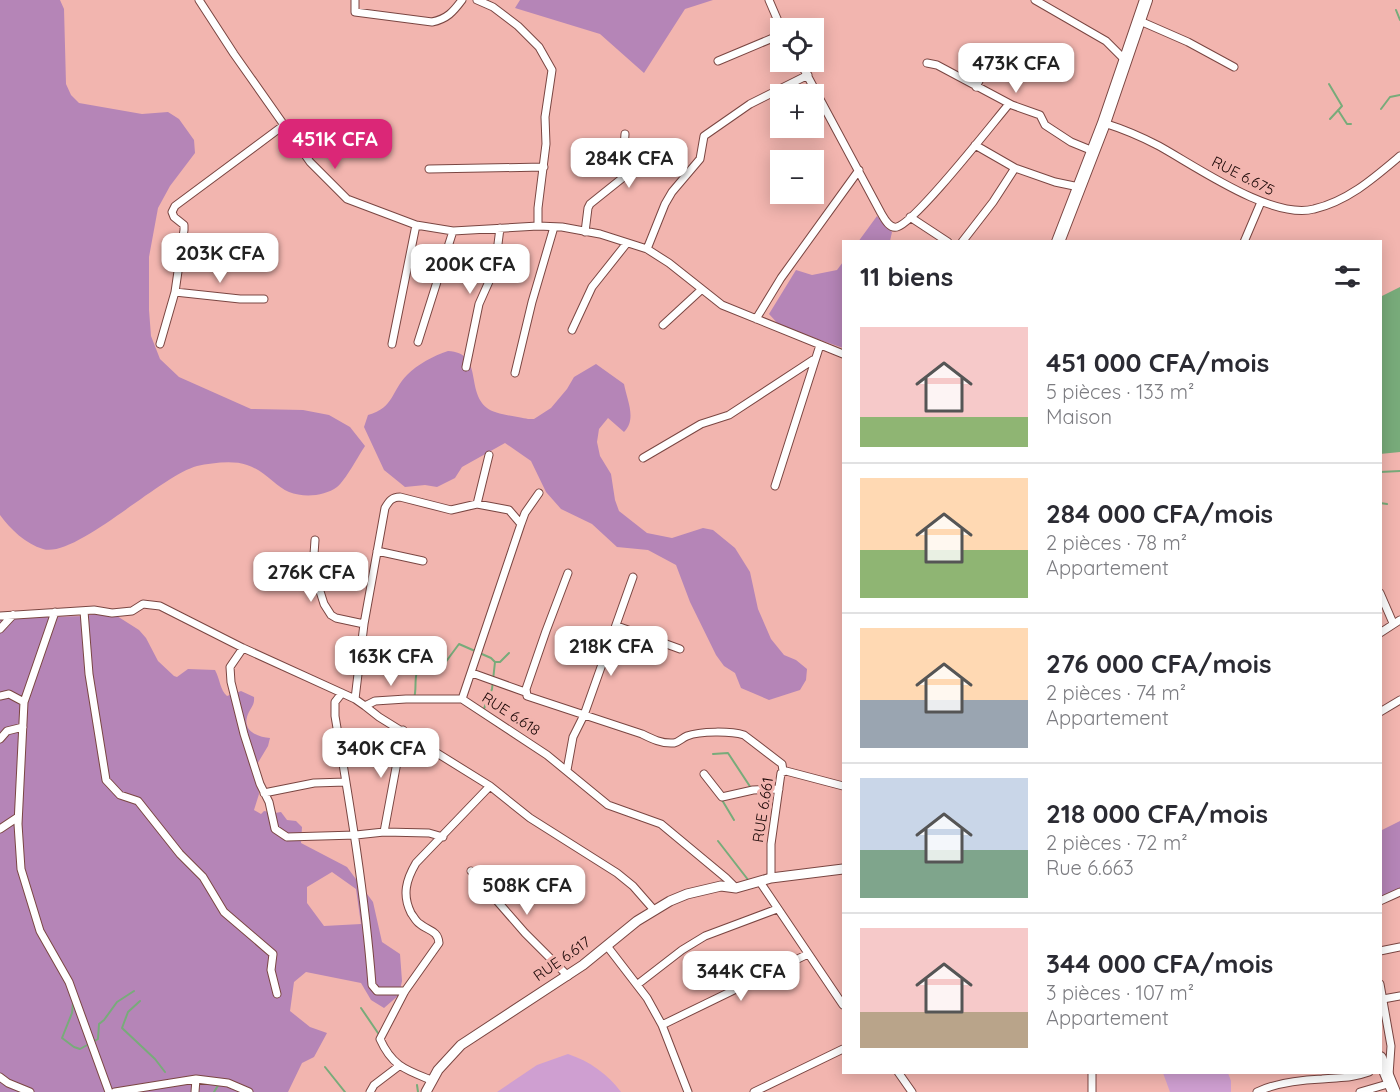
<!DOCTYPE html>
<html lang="fr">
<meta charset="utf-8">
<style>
body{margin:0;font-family:Quicksand,sans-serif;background:#f7f7f7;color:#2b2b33;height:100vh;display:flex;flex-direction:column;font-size:22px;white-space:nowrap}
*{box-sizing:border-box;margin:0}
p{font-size:20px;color:#7c7c81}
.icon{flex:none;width:33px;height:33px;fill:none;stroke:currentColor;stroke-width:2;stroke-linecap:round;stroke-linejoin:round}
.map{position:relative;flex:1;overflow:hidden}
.drawer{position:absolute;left:842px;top:240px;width:540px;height:834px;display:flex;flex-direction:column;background:#fff;border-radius:0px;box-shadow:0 3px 15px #0003}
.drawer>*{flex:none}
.tools{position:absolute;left:770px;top:18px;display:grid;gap:12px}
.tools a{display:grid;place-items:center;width:54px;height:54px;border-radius:0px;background:#fff;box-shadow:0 3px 15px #0003;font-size:30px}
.price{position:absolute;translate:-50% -51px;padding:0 14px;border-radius:12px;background:#fff;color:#222;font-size:20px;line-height:39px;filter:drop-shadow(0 2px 3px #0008)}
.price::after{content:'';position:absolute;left:50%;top:36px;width:18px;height:14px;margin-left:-9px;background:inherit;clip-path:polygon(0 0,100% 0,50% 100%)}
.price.active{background:#db2777;color:#fff}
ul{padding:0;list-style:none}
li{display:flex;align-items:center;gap:18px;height:150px;padding:0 18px}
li+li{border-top:2px solid #e1e1e2}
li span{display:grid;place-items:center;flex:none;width:168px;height:120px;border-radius:0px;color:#555}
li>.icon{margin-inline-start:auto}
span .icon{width:72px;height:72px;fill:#fffc;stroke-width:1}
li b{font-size:26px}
h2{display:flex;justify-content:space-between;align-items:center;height:72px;padding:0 18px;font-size:26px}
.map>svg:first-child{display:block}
.green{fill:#cf9fd1}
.forest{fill:#b585b7;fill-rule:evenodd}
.water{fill:#78ab7a}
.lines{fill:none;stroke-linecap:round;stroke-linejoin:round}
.stream{stroke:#78ab7a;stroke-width:2}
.street-casing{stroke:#7a4642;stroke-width:9}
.secondary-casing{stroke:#7a4642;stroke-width:11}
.highway-casing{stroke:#7a4642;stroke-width:14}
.street{stroke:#fff;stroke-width:7}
.secondary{stroke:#fff;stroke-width:9}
.highway{stroke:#fff;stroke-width:12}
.labels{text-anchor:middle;stroke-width:6;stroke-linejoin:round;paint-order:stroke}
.street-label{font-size:15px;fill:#190605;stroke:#f2b5af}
</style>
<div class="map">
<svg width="1400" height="1092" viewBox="0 0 1400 1092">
<rect width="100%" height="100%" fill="#f2b5af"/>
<path class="green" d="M568 1054C589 1061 608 1074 621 1092H497L537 1065Z
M1163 1073H1228L1231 1081V1092H1170Z"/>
<path class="forest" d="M0 0H60L64 9 66 84 71 95 79 103 142 114 168 112 179 119 194 140 195 153 170 186 158 208 149 257V310L151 336 160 359 179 377 251 409 303 410 329 415 350 427 365 446C359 455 345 481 337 487 325 496 304 498 289 492 276 487 264 470 247 465 233 460 212 463 197 466 160 476 75 559 43 549 26 544 10 529 0 515Z
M520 0H713L685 9 644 73 600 34 515 8Z
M877 216 892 232 890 241 858 242Z
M843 262V348L780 326 769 314 796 270 812 275 837 270Z
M448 351C484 353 465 390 487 408 494 414 518 417 528 419H534L551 408 567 389 574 377 596 364 624 384C627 400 637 419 624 432L608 418 599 429 597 442 600 456 611 474 615 500 619 511 647 533 672 538 703 528 713 530 735 548 750 572 758 609 771 639 784 655 796 660 807 669 806 680 800 690 769 700 741 688 735 673 724 666 716 655 690 602 676 565 648 550 617 547 592 524 561 509 546 492 531 461 505 443 462 467 455 478 437 487 425 485 405 487 384 470 364 427 368 415C395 407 391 391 407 375 418 364 433 356 448 351Z
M102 612 117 616 139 630 146 638 158 661 174 676 177 677 188 669 215 670C220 679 220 690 227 696L241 691 254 697C255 706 249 709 247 717 243 732 259 737 270 738L268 746 256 766 259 794 254 810 261 814 264 811 275 813 281 812 287 820 296 821 302 827 301 843 347 867 373 902 382 942 400 954 402 981 399 995 384 1008 371 1000 361 983 306 972 294 982 290 1011 310 1027 327 1033 314 1057 302 1063 288 1092H0V618L85 616ZM332 872 356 889 361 924 324 926 307 903V887Z
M1400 821V889L1380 898V831Z"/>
<path class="water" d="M1400 287V452L1380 454V297Z"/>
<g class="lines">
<path class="stream" d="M1396 10 1400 20
M1329 84 1342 106 1330 119
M1381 109 1390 97 1400 95
M1338 110 1347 124H1351
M1380 472 1400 471
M1380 503 1387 504
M495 662H500L509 653
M424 663 427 666 442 667 459 644 491 658 495 662
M414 698C418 686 411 673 424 663L421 640
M483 711 492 689 495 662
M713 754 728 753 751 788
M722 800 734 820
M718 841 749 881
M140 1001 128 1012 122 1028 155 1059 165 1072
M73 1003 72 1013 62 1038 74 1047 80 1049 98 1039 99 1024 104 1020 117 1002 134 991
M361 1008 380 1036
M325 1067 345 1092
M417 1085 418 1092
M214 1092 219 1084"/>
<defs>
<path id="street" d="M199 0 234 54 310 162 347 199 416 225 453 231 538 226 562 227 600 234 647 249 669 263 722 305 843 354
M355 0V12L432 22C447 19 453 12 462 0
M477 0 493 7 518 26 539 47 552 70 545 117 546 144 538 208V226
M769 0 781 28
M1035 0 1106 41 1126 61
M1140 21 1188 42 1234 67
M718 61 780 35
M800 62 881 213C884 218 889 229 897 227 916 222 992 124 1009 104
M927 63 937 65 1012 105 1040 115 1045 125 1071 142 1093 151
M976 87 991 57
M1104 123C1123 129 1142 137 1159 146 1197 167 1272 220 1314 209 1348 201 1374 178 1400 156
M975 145 1015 168 1055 182 1079 187
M429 169 544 167
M910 217 948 242
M585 232 588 208 590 204 625 176 629 164 624 148 625 134
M962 242 993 202 1015 168
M1244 242 1261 202
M647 249 665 204 672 192 700 159 704 136 750 104 808 75
M175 292 240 299H264
M756 319 781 278 859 170
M663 325 701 290
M572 330 592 287 627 243
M418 342 453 231
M160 344 175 292 184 230V225L174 217 172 212 175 206 284 125
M392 344 416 225
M466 367 479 304 495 268 500 228
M515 373 532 302 554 227
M643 458 701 424 729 415 813 360
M775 486 820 345
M477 504 489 455
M315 540 313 569 324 604 331 615 336 618 364 624
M377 551 423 561
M568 573 546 631 526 689 527 696 642 734C652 739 662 744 674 743 679 742 682 738 687 736 700 731 731 731 744 735L782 764 783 771
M1380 593 1393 623
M84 611 89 674 106 780 120 795 138 801 180 854 203 877 224 912 273 954 271 970 277 994
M55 612 24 702 18 824 21 869 40 931 69 982 109 1092
M0 616 94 610 112 613 132 611 143 604 160 606 243 648 355 699 365 706 375 701 406 699H462L547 755 608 805 661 824 726 878 736 888
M617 626 680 649
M0 629 13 615
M1380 633 1400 620
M243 648 230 667 231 682 244 734 260 784 269 802 275 829 287 837 356 835 384 832 429 833 443 837
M472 673 525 692
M342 693 335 702V716C350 805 365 894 372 985L377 991H405
M0 696 9 694 24 702
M355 699 364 624 385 508C389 501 392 497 400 497L451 510 477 504 509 510 521 524 525 513 539 493
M462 699 521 524
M365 706 379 717 490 786 530 818 617 873 633 886 654 910
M1380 712 1400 700
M0 739 7 731 23 727
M567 770 573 737 584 715 633 577
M704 774 722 797 753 790 779 789
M264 793 314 783 346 782
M0 829 18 817
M384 832 403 730
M471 871 525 933 568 976
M771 878V844L781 773 786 771 843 786
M760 882 843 1005
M1380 901 1400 892
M607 946 647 998 662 1025 688 1092
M1380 951 1400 947
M638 984 682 950 705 936 777 909
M1380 984 1391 1046 1389 1075
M1383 999 1400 996
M662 1025 808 954
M898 1072 912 1092
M1092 1072V1092
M0 1077 8 1083 30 1092
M431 1080C406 1070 392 1066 380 1039L405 991 439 943C438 930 428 931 420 924 416 922 414 917 411 913 402 895 406 880 416 863L490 786
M115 1092 196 1079 228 1083 249 1092
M195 1092 196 1079
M370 1092 374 1085 399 1066
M754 1092 843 1049
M1257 1092C1275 1083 1301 1080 1322 1079 1341 1077 1349 1079 1369 1072
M1360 1092 1391 1083"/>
<path id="secondary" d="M426 1092 438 1070 461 1045 583 965 637 921 670 901 687 894 721 886 736 888 771 878 843 869"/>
<path id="highway" d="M1058 242 1104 123 1146 0
M1380 1058 1394 1092"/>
</defs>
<use href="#street" class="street-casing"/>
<use href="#secondary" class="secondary-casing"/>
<use href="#highway" class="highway-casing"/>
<use href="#street" class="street"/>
<use href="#secondary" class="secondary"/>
<use href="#highway" class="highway"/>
</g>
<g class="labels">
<g class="street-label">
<text transform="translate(1243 176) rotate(27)" y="5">RUE 6.675</text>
<text transform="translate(511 714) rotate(33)" y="5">RUE 6.618</text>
<text transform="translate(763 810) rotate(-81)" y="5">RUE 6.661</text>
<text transform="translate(562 959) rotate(-35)" y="5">RUE 6.617</text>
</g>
</g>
</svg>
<div class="tools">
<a><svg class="icon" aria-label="locate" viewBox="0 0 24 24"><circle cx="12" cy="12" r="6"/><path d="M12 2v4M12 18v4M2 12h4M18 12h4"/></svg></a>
<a>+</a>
<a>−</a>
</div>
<b class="price" style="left:1016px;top:94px">473K CFA</b>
<b class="price active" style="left:335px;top:170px">451K CFA</b>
<b class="price" style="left:629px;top:189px">284K CFA</b>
<b class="price" style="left:220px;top:284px">203K CFA</b>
<b class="price" style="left:470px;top:295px">200K CFA</b>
<b class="price" style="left:311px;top:603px">276K CFA</b>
<b class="price" style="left:611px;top:677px">218K CFA</b>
<b class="price" style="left:391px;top:687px">163K CFA</b>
<b class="price" style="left:381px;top:779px">340K CFA</b>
<b class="price" style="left:527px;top:916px">508K CFA</b>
<b class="price" style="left:741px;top:1002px">344K CFA</b>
<section class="drawer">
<h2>11 biens<svg class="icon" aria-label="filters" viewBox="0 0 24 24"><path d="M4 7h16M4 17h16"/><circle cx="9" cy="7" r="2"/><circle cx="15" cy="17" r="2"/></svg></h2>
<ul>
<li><span style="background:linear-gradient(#f6c9c9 75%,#8fb573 0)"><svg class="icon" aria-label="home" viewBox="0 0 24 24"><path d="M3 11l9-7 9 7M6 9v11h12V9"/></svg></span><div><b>451 000 CFA/mois</b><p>5 pièces · 133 m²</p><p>Maison</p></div></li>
<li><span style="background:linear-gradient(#ffd9b3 60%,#8fb573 0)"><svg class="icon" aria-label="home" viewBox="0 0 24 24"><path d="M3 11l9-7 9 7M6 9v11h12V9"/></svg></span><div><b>284 000 CFA/mois</b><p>2 pièces · 78 m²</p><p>Appartement</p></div></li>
<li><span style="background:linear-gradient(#ffd9b3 60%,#9aa5b1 0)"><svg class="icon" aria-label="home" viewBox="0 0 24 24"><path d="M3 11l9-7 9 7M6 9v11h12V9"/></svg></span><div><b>276 000 CFA/mois</b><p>2 pièces · 74 m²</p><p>Appartement</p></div></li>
<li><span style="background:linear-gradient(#c9d6e8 60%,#7fa58c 0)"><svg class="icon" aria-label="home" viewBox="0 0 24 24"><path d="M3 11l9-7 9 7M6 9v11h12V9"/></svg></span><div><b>218 000 CFA/mois</b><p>2 pièces · 72 m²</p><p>Rue 6.663</p></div></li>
<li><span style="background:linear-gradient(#f6c9c9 70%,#b9a48a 0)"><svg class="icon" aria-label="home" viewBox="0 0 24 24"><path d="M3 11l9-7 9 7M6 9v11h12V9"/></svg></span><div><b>344 000 CFA/mois</b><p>3 pièces · 107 m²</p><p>Appartement</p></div></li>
</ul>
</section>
</div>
